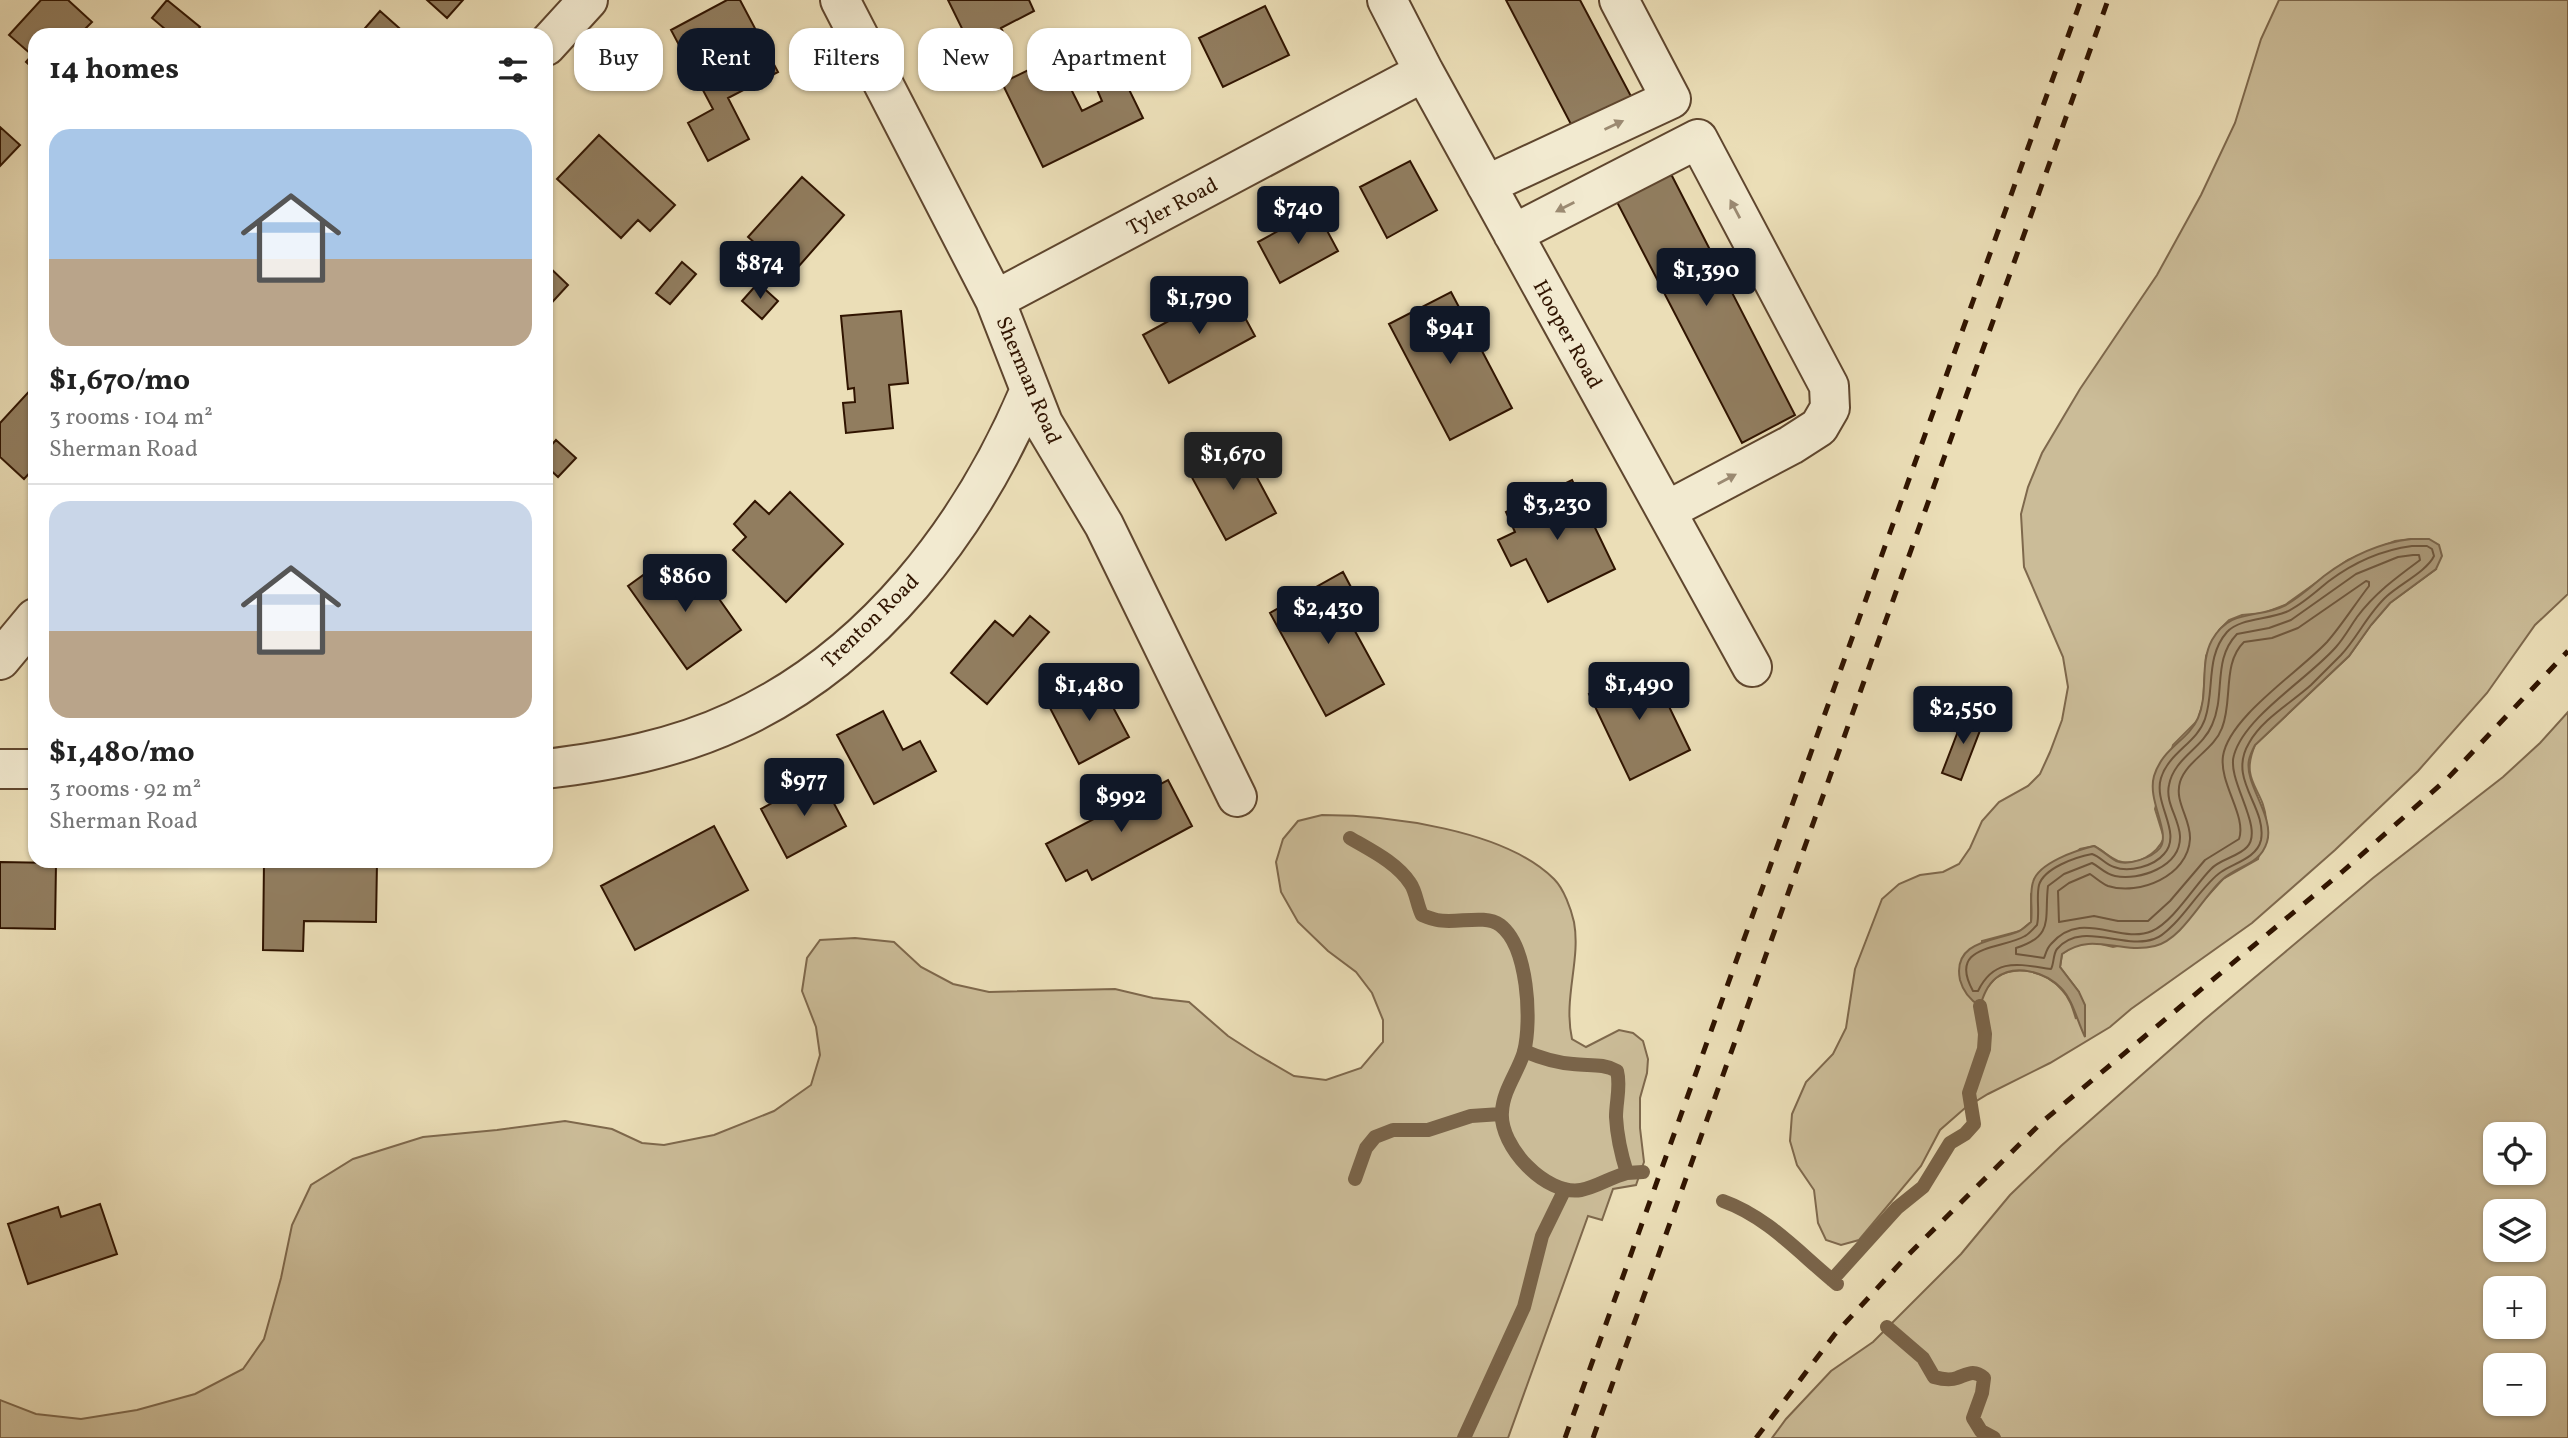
<!DOCTYPE html>
<meta charset="utf-8">
<style>
body{margin:0;font-family:Vollkorn,serif;background:#f2f2f2;color:#222;height:100vh;display:flex;flex-direction:column;font-size:26px;white-space:nowrap}
*{box-sizing:border-box;margin:0}
p{font-size:23px;color:#767676}
.icon{flex:none;width:38px;height:38px;fill:none;stroke:currentColor;stroke-width:2;stroke-linecap:round;stroke-linejoin:round}
.map{position:relative;flex:1;overflow:hidden}
.drawer{position:absolute;left:28px;top:28px;width:525px;height:840px;display:flex;flex-direction:column;background:#fff;border-radius:21px;box-shadow:0 2px 5px #0004}
.drawer>*{flex:none}
.top-card{position:absolute;left:574px;top:28px;width:665px;height:63px;display:flex;gap:14px}
.fabs{position:absolute;left:2483px;top:1122px;display:grid;gap:14px}
.fabs a{display:grid;place-items:center;width:63px;height:63px;border-radius:14px;background:#fff;box-shadow:0 2px 5px #0004;font-size:35px}
.price{position:absolute;translate:-50% -60px;padding:0 16px;border-radius:7px;background:#111827;color:#fff;font-size:23px;line-height:46px;filter:drop-shadow(0 2px 4px #0008)}
.price::after{content:'';position:absolute;left:50%;top:42px;width:21px;height:16px;margin-left:-10px;background:inherit;clip-path:polygon(0 0,100% 0,50% 100%)}
.price.current{background:#222;color:#fff}
ul{padding:0;list-style:none}
li{display:grid;align-content:center;gap:14px;height:371px;padding:0 21px}
li+li{border-top:2px solid #e0e0e0}
li span{display:grid;place-items:center;height:217px;border-radius:21px;color:#555}
li>.icon{margin-inline-start:auto}
span .icon{width:126px;height:126px;fill:#fffc;stroke-width:1}
li b{font-size:30px}
h2{display:flex;justify-content:space-between;align-items:center;height:84px;padding:0 21px;font-size:30px}
.pill{padding:0 24px;border-radius:21px;background:#fff;box-shadow:0 2px 5px #0004;font-size:24px;line-height:63px}
.pill.current{background:#111827;color:#fff}
.map>svg:first-child{display:block}
.green{fill:#cbbc98;stroke:#7e684c;stroke-width:2;fill-rule:evenodd}
.water{fill:#ab9979;stroke:#7a6449;stroke-width:2}
.lines{fill:none;stroke-linecap:round;stroke-linejoin:round}
.shore{stroke:#6e563c;stroke-width:2}
.stream{stroke:#7a6449;stroke-width:14}
.building{fill:#917d5f;stroke:#301400;stroke-width:2}
.minor-casing{stroke:#5f462e;stroke-width:42}
.minor{stroke:#f2ead0;stroke-width:38}
.rail{stroke:#301400;stroke-width:5;stroke-dasharray:12 12;stroke-linecap:butt}
.oneway{fill:#9b8a72}
.labels{text-anchor:middle;stroke-width:6;stroke-linejoin:round;paint-order:stroke}
.street-label{font-size:21px;fill:#301400;stroke:#f2ead0}
</style>
<div class="map">
<svg width="2568" height="1438" viewBox="0 0 2568 1438">
<rect width="100%" height="100%" fill="#ebdeb7"/>
<filter id="stains"><feTurbulence type="fractalNoise" baseFrequency=".00286" numOctaves="4"/><feColorMatrix values="0 0 0 0 .2 0 0 0 0 .09 0 0 0 0 .02 0 0 0 .5 -.17"/></filter>
<radialGradient id="worn" r=".72"><stop offset=".6" stop-color="#630" stop-opacity="0"/><stop offset="1" stop-color="#630" stop-opacity=".3"/></radialGradient>
<path class="green" d="M2279 0H2568V594L2535 625 2487 693 2418 771 2335 850 2252 923 2131 1009 2110 1027 2050 1063 1988 1094 1965 1108 1940 1130 1921 1166 1859 1240 1841 1245 1826 1240 1818 1223 1814 1190 1797 1165 1790 1141 1792 1114 1806 1082 1833 1054 1846 1028 1855 969 1882 899 1899 884 1920 875 1943 872 1959 864 1970 848 1982 821 1999 802 2028 786 2040 774 2050 752 2062 720 2068 687 2063 657 2024 567 2021 514 2028 487 2042 453 2080 389 2157 275 2201 195 2235 123 2261 39ZM2411 539 2436 569 2390 603 2371 625 2349 656 2255 745C2239 782 2264 788 2266 820 2266 832 2261 847 2258 859L2223 879 2172 935 2113 947 2093 942 2074 946 2062 954 2060 967 2079 992 2076 1019C2073 1009 2070 998 2062 990 2047 972 2018 964 1997 977 1993 980 1989 986 1986 989L1982 941 2020 931 2031 922V894L2080 849 2094 846C2102 850 2110 858 2118 861 2137 867 2157 854 2164 838L2155 809 2173 745 2198 720 2203 702 2206 656 2219 630 2229 620 2242 615 2264 613 2285 605 2348 560 2395 541Z
M2568 712V1438H1772L1786 1419 1831 1371 1873 1342 1961 1254 2010 1195 2061 1146 2204 1020 2284 953 2373 878 2503 777 2540 743ZM2534 1134V1172H2496V1134ZM2496 1211H2534V1250H2496ZM2496 1288H2534V1326H2496ZM2534 1365V1404H2496V1365Z
M1322 815C1389 815 1505 830 1554 879 1564 889 1571 909 1574 922 1581 960 1563 998 1572 1039L1586 1047 1619 1030 1633 1033 1643 1041 1648 1059 1647 1073 1640 1098V1128L1644 1162 1636 1185 1613 1189 1602 1220 1588 1216 1508 1438H0V1400L36 1414 81 1419 137 1410 195 1394 243 1369 264 1339 281 1278 292 1225 311 1185 353 1159 423 1137 497 1130 565 1121 612 1129 642 1143 664 1145 714 1135 774 1111 811 1085 820 1055 816 1027 802 991 807 958 820 940 855 938 894 942 921 967 953 984 989 992 1115 989 1153 998 1189 1002 1228 1036 1256 1054 1294 1076 1326 1080 1361 1068 1383 1042V1020L1372 993 1356 972 1328 951 1298 922 1281 892 1276 862 1283 839 1298 821Z"/>
<path class="water" d="M2411 539H2429L2439 545 2442 556 2436 569 2390 603 2371 625 2349 656 2255 745C2253 749 2250 755 2249 760 2244 784 2275 816 2267 842 2260 865 2239 865 2223 879 2203 896 2183 939 2155 946 2120 955 2093 931 2062 954L2060 967 2079 992 2085 1005V1037C2077 1021 2073 1000 2061 988 2045 972 2015 963 1996 978 1987 985 1983 997 1980 1006 1970 1000 1963 991 1960 980 1952 941 1994 941 2017 932 2023 930 2027 925 2031 922 2033 909 2029 895 2033 882 2038 863 2077 850 2094 846 2102 850 2109 857 2116 861 2128 866 2152 858 2160 848 2171 832 2147 801 2154 776 2163 747 2188 741 2198 718 2209 693 2199 664 2212 640 2231 607 2257 620 2286 605 2300 597 2312 586 2324 576 2349 557 2380 543 2411 539Z"/>
<g class="lines">
<path class="shore" d="M2412 546H2427L2432 549 2434 556C2427 571 2400 584 2387 596 2368 613 2358 637 2341 655 2331 665 2321 675 2311 685 2291 703 2262 719 2249 743 2227 780 2267 806 2261 840 2257 858 2234 863 2221 872 2207 881 2188 910 2175 923 2169 929 2162 937 2154 939 2124 950 2081 920 2057 949 2053 954 2054 964 2051 969 2021 965 1995 956 1978 991H1973C1947 944 2001 950 2025 936 2029 934 2033 929 2037 925 2040 912 2036 898 2039 885 2044 868 2076 857 2092 854 2101 857 2106 865 2114 867 2129 873 2154 866 2164 854 2183 833 2153 804 2161 778 2169 752 2197 743 2205 719 2215 690 2205 657 2227 632 2240 618 2267 620 2286 612 2302 605 2315 592 2329 581 2353 563 2382 550 2412 546Z
M2413 555H2419L2420 560C2397 577 2375 593 2357 617 2350 627 2344 638 2336 647 2308 679 2245 716 2234 755 2226 780 2265 828 2247 847 2238 857 2220 859 2211 869 2195 885 2173 922 2152 931 2119 945 2082 908 2051 944 2047 948 2046 953 2044 958L2016 954V948C2055 936 2044 918 2048 886L2064 874 2092 863C2100 867 2105 874 2115 876 2139 881 2181 867 2180 836 2179 818 2165 803 2169 785 2174 758 2202 749 2212 725 2226 694 2212 660 2237 634L2269 628 2291 620 2356 574 2398 557Z
M2366 581 2369 582V586C2355 604 2342 625 2327 642 2299 672 2229 717 2223 756 2219 784 2247 816 2239 839L2205 860 2170 901 2148 921H2118L2094 916 2059 922 2058 891 2069 883 2090 874C2096 878 2101 883 2108 886 2139 896 2188 876 2190 839 2191 819 2174 802 2180 782 2187 760 2214 750 2222 728 2233 701 2222 663 2244 642L2272 638 2298 628Z"/>
<path class="stream" d="M1350 838C1370 850 1396 862 1410 883 1416 891 1417 905 1422 915 1427 917 1432 919 1437 920 1456 924 1485 914 1500 925 1528 946 1532 1020 1524 1052 1518 1072 1503 1090 1502 1112 1499 1146 1546 1196 1581 1190 1597 1187 1611 1177 1627 1173
M1524 1051C1540 1058 1556 1063 1573 1064 1589 1066 1603 1063 1617 1071 1621 1086 1616 1101 1616 1117 1617 1136 1621 1154 1627 1173L1643 1172
M1355 1179 1366 1148 1375 1137 1393 1130H1428L1471 1116 1501 1114
M1723 1201C1768 1217 1800 1254 1837 1284
M1832 1280 1897 1208 1923 1187 1950 1143 1965 1134 1974 1124 1969 1093 1984 1049 1985 1034 1980 1006
M1887 1327 1923 1358 1934 1377C1941 1379 1949 1381 1957 1378 1968 1374 1974 1369 1984 1378L1982 1393 1973 1418 1981 1431 1994 1438
M1464 1438 1524 1307 1542 1236 1565 1189"/>
</g>
<path class="building" d="M41 0H68L92 22 79 35H35V70L26 62 32 55 9 35Z
M167 0 200 27 194 35H172L152 18Z
M427 0H463L447 18Z
M727 0H740L778 72 728 98 749 139 708 161 688 123 713 109 671 30Z
M948 0H1029L1034 11 1001 28 1007 40 975 55Z
M1506 0H1580L1633 100 1574 130Z
M1265 6 1289 55 1223 87 1199 38Z
M380 11 407 35H359Z
M1055 57 1082 111 1102 101 1096 87 1122 75 1143 118 1043 167 1002 83Z
M0 127 20 145 0 166Z
M599 135 675 205 650 231 638 220 621 238 557 179Z
M1410 161 1437 210 1387 238 1360 187Z
M1671 174 1795 415 1742 443 1617 202Z
M802 177 844 215 791 275 748 237Z
M1316 210 1338 251 1280 283 1258 242Z
M682 262 696 274 670 304 656 293Z
M546 264 568 285 546 309Z
M758 283 778 301 762 319 742 301Z
M1229 288 1255 336 1169 383 1143 335Z
M1451 292 1512 408 1450 440 1389 324Z
M901 311 908 383 889 385 893 428 846 433 843 403 855 402 854 388 848 389 841 316Z
M35 385V467L24 479 0 457V423Z
M556 440 576 458 558 477 546 466V451Z
M1239 444 1276 513 1226 540 1189 472Z
M1572 480 1615 569 1548 602 1526 559 1511 566 1498 540 1515 532 1506 512Z
M790 492 843 544 786 602 733 550 746 537 734 524 755 501 769 514Z
M660 563 679 588 700 572 741 630 687 669 628 586Z
M1343 572 1353 591 1338 600 1384 684 1326 716 1270 613Z
M1030 616 1049 632 987 704 951 673 995 621 1013 636Z
M1649 665 1690 750 1630 780 1589 694Z
M1099 681 1129 737 1079 764 1050 708Z
M883 711 903 750 920 741 936 771 874 804 837 735Z
M1965 713 1984 720 1961 780 1942 773Z
M820 777 846 826 787 858 761 809Z
M1168 780 1192 826 1092 880 1087 870 1066 881 1046 844Z
M714 826 748 890 635 950 601 886Z
M264 861 377 863 376 922 304 921 303 951 263 950Z
M0 862 56 863 55 929 0 928Z
M100 1204 117 1254 28 1284 8 1224 58 1207 61 1217Z"/>
<g class="lines">
<defs>
<path id="minor" d="M840 0 995 300 1043 423 1104 525 1237 797
M1387 0 1424 72 1752 667
M546 46 588 0
M1486 185 1671 99 1619 0
M1513 234 1698 139 1829 386 1830 408 1819 427 1791 445 1666 511
M995 300 1424 72
M0 660 35 618
M0 769H35
M546 769C611 761 675 749 735 721 872 658 971 529 1029 392"/>
</defs>
<use href="#minor" class="minor-casing"/>
<use href="#minor" class="minor"/>
<path class="rail" d="M1565 1438 2081 0
M1593 1438 2108 0
M1756 1438 1835 1334 1906 1257 2042 1122 2342 872 2448 778 2568 651"/>
</g>
<defs><path id="oneway-solid" d="M-6-.8H1V-3.2L6.5 0L1 3.2V.8H-6Z" transform="scale(1.75)"/></defs>
<g class="oneway">
<use href="#oneway-solid" transform="translate(1614 125) rotate(-25)"/>
<use href="#oneway-solid" transform="translate(1565 207) rotate(153)"/>
<use href="#oneway-solid" transform="translate(1735 209) rotate(-118)"/>
<use href="#oneway-solid" transform="translate(1727 479) rotate(-28)"/>
</g>
<g class="labels">
<g class="street-label">
<text transform="translate(1172 206) rotate(-28)" y="7">Tyler Road</text>
<text transform="translate(1568 334) rotate(61)" y="7">Hooper Road</text>
<text transform="translate(1029 380) rotate(67)" y="7">Sherman Road</text>
<text transform="translate(870 621) rotate(-44)" y="7">Trenton Road</text>
</g>
</g>
<rect width="100%" height="100%" filter="url(#stains)"/>
<rect width="100%" height="100%" fill="url(#worn)"/>
</svg>
<div class="fabs">
<a><svg class="icon" aria-label="locate" viewBox="0 0 24 24"><circle cx="12" cy="12" r="6"/><path d="M12 2v4M12 18v4M2 12h4M18 12h4"/></svg></a>
<a><svg class="icon" aria-label="layers" viewBox="0 0 24 24"><path d="M12 4l9 5-9 5-9-5zM3 14l9 5 9-5"/></svg></a>
<a>+</a>
<a>−</a>
</div>
<b class="price" style="left:1298px;top:246px">$740</b>
<b class="price" style="left:760px;top:301px">$874</b>
<b class="price" style="left:1706px;top:308px">$1,390</b>
<b class="price" style="left:1199px;top:336px">$1,790</b>
<b class="price" style="left:1450px;top:366px">$941</b>
<b class="price current" style="left:1233px;top:492px">$1,670</b>
<b class="price" style="left:1557px;top:542px">$3,230</b>
<b class="price" style="left:685px;top:614px">$860</b>
<b class="price" style="left:1328px;top:646px">$2,430</b>
<b class="price" style="left:1639px;top:722px">$1,490</b>
<b class="price" style="left:1089px;top:723px">$1,480</b>
<b class="price" style="left:1963px;top:746px">$2,550</b>
<b class="price" style="left:804px;top:818px">$977</b>
<b class="price" style="left:1121px;top:834px">$992</b>
<div class="top-card">
<a class="pill">Buy</a>
<a class="pill current">Rent</a>
<a class="pill">Filters</a>
<a class="pill">New</a>
<a class="pill">Apartment</a>
</div>
<section class="drawer">
<h2>14 homes<svg class="icon" aria-label="filters" viewBox="0 0 24 24"><path d="M4 7h16M4 17h16"/><circle cx="9" cy="7" r="2"/><circle cx="15" cy="17" r="2"/></svg></h2>
<ul>
<li><span style="background:linear-gradient(#a9c7e8 60%,#b9a48a 0)"><svg class="icon" aria-label="home" viewBox="0 0 24 24"><path d="M3 11l9-7 9 7M6 9v11h12V9"/></svg></span><div><b>$1,670/mo</b><p>3 rooms · 104 m²</p><p>Sherman Road</p></div></li>
<li><span style="background:linear-gradient(#c9d6e8 60%,#b9a48a 0)"><svg class="icon" aria-label="home" viewBox="0 0 24 24"><path d="M3 11l9-7 9 7M6 9v11h12V9"/></svg></span><div><b>$1,480/mo</b><p>3 rooms · 92 m²</p><p>Sherman Road</p></div></li>
</ul>
</section>
</div>
